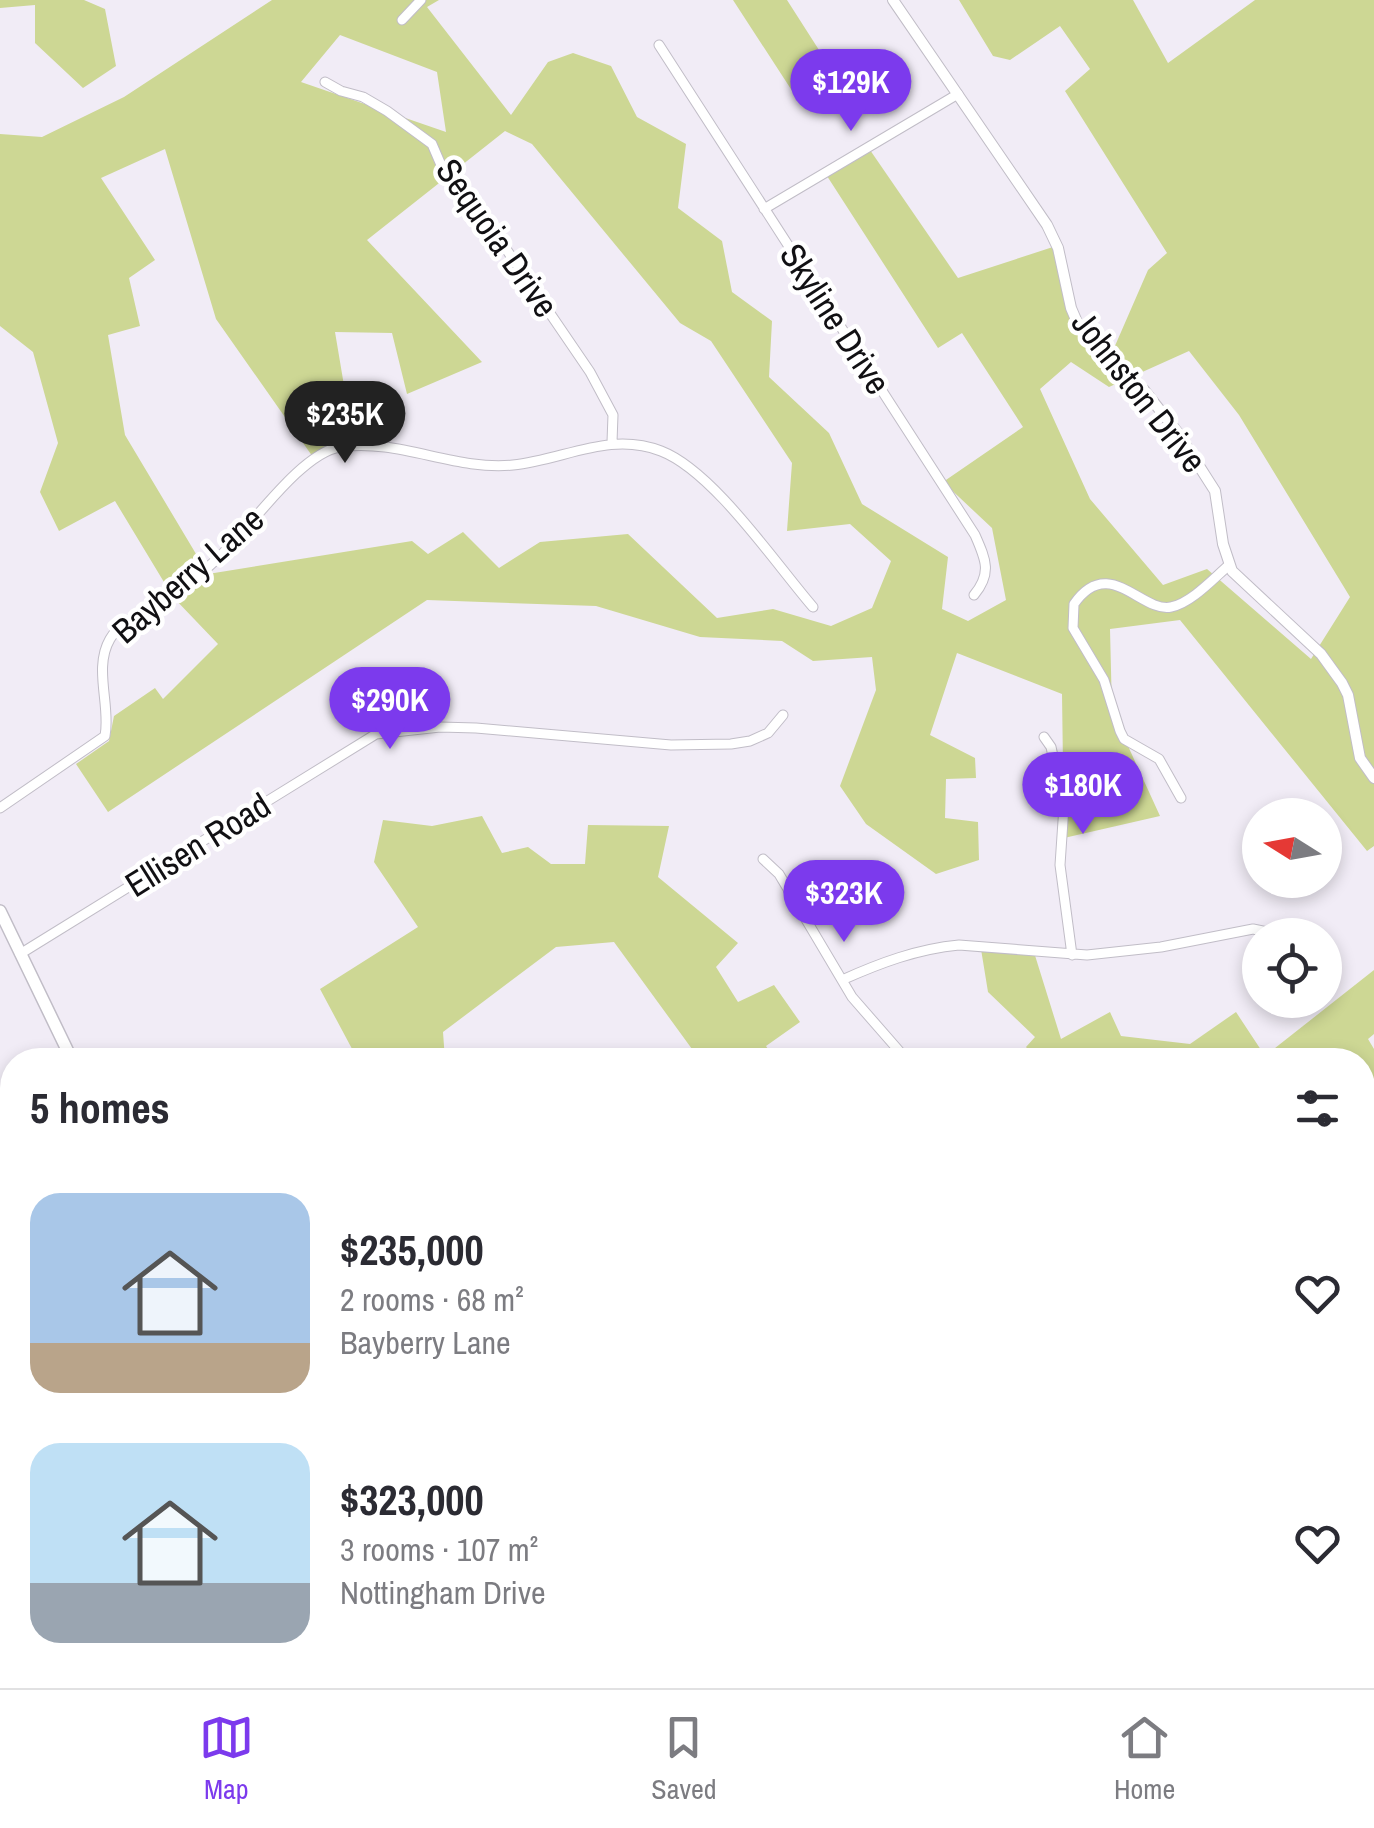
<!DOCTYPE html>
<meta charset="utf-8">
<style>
body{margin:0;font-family:"Archivo Narrow",sans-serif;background:#f7f7f7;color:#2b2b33;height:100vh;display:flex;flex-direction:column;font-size:38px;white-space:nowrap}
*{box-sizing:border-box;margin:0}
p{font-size:32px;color:#7c7c81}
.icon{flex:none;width:55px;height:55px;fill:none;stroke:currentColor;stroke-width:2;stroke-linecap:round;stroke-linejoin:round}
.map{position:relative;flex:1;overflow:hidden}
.sheet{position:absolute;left:0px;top:1048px;width:1375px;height:642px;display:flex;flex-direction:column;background:#fff;border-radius:40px 40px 0 0;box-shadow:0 5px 15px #0003}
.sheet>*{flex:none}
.needle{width:65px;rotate:281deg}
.controls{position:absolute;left:1242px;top:798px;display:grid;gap:20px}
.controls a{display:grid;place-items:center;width:100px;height:100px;border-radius:50%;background:#fff;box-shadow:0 5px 15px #0003;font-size:50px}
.price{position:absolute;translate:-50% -85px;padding:0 22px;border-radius:35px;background:#7c3aed;color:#fff;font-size:32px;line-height:65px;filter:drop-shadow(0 2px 5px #0008)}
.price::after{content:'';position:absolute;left:50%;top:60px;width:30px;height:22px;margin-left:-15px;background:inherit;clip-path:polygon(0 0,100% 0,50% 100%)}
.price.selected{background:#222;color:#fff}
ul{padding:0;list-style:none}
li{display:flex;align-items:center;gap:30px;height:250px;padding:0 30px}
li span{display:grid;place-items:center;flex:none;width:280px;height:200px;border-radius:30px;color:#555}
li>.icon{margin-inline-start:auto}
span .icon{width:120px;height:120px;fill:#fffc;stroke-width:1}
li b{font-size:42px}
h2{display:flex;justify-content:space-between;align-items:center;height:120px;padding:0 30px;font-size:42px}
.tab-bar{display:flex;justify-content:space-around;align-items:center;height:140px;border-top:2px solid #e1e1e2;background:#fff;font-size:28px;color:#7c7c81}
.tab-bar a{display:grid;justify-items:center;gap:5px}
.tab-bar .selected{color:#7c3aed}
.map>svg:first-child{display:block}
.green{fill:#cdd794;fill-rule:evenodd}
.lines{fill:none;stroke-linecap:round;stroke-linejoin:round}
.minor-casing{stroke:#c1bdc7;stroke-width:11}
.tertiary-casing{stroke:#c1bdc7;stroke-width:12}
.secondary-casing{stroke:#c1bdc7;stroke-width:14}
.minor{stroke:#fff;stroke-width:9}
.tertiary{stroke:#fff;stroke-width:10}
.secondary{stroke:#fff;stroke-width:11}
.labels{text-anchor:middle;stroke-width:9;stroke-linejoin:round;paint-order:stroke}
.street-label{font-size:35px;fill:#111013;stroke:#fff}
</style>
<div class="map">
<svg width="1374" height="1688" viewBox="0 0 1374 1688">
<rect width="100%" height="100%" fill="#f1ecf6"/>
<path class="green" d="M0 0H84L105 9 116 66 83 88 35 43V5L0 8Z
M272 0H439L427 7 511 115 548 62 573 53 611 66 637 117 686 144 678 208 722 241 732 292 772 321 769 377 829 433 862 504 948 557 942 609 968 621 1006 600 992 528 943 482 1023 427 962 333 938 348 827 176 870 150 958 278 1059 245 1077 315 1111 355 1148 270 1167 253 1065 91 1090 69 1060 26 1010 60 993 56 959 0H1133L1168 63 1255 0H1374V846L1367 851 1180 620 1110 629 1112 711 1160 816 1064 838 1062 694 957 653 930 735 975 758 976 778 946 779 945 818 978 822 979 860 936 874 866 824 840 786 876 690 872 657 813 661 782 641 700 637 596 606 427 600 108 812 76 764 109 741 114 716 155 688 163 699 218 644 173 597 115 501 59 531 40 492 58 443 33 352 0 326V134L42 137 124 97ZM340 35 437 72 446 132 301 82ZM505 131 532 144 680 323 711 341 792 463 787 531 850 524 891 561 872 608 831 626 773 609 717 618 628 534 540 542 499 568 463 532 428 554 412 541 208 574 125 435 108 335 140 326 129 278 155 260 101 178 165 149 216 319 315 460 354 445 335 332 392 333 407 394 482 362 367 240ZM1189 351 1239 415 1350 597 1311 659 1207 569 1163 585 1090 499 1040 389 1071 362 1109 387Z
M733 0H787L835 75 798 100Z
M482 816 502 853 528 847 551 864H585L588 825 669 826 658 877 738 943 716 967 738 1002 774 985 800 1022 766 1046 775 1060H700L614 942 556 947 443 1032 445 1060H358L320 989 418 927 374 862 383 820 432 826Z
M980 943 1033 949 1061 1039 1110 1012 1121 1036 1190 1044 1236 1012 1265 1056 1374 970V1034L1368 1039 1374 1049V1181L1363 1098 1362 1060H1067L1064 1055 1056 1060H1036L1026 1047 1035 1037 988 992Z
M12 1461V1521H0V1469Z
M0 1602H12V1678H43L36 1688H0Z
M876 1678H936L938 1688H867Z"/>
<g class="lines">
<defs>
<path id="minor" d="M402 20 421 0
M659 45 975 535C986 560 992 573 974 595
M325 82 341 91 363 97 387 111 432 144 441 165 472 199 590 372 613 415 612 442
M764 209 958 94
M1044 737 1051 747 1064 806 1060 865 1072 955
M1181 798 1159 759 1124 739 1120 731 1104 680 1073 628 1074 604C1109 554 1141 613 1171 607 1191 603 1213 579 1228 566
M0 808 105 736C111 706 93 668 110 639 122 618 152 609 171 596 188 586 204 571 218 558 249 530 300 453 340 447 398 438 455 471 513 465 564 460 609 431 661 451 713 471 775 563 813 607
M763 859 779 874 852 997 907 1060
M20 954 376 734 440 727 476 728 671 745 731 744 750 741 768 733 783 715
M842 980C880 963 917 949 959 945L1087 955 1161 947 1253 929 1283 935
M616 1060V1059
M1362 1387 1374 1391
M0 1604 12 1605
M1079 1688 1086 1678"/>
<path id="tertiary" d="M893 0 1047 225 1058 248 1071 308 1080 329 1102 353 1144 390 1178 433 1215 491 1223 544 1232 571 1321 654 1342 683 1348 695 1360 758 1374 778
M1362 1598 1374 1591
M1135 1678 1150 1688
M742 1688 751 1678
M1180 1688 1206 1678"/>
<path id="secondary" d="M0 911 72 1060
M396 1678 402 1688"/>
</defs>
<use href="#minor" class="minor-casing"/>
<use href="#tertiary" class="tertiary-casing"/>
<use href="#secondary" class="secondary-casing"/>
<use href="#minor" class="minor"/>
<use href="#tertiary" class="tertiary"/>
<use href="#secondary" class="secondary"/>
</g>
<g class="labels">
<g class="street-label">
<text transform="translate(497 238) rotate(55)" y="12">Sequoia Drive</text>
<text transform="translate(835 319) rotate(57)" y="12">Skyline Drive</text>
<text transform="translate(1139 392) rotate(52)" y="12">Johnston Drive</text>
<text transform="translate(188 575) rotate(-41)" y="12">Bayberry Lane</text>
<text transform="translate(198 845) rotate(-32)" y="12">Ellisen Road</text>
</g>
</g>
</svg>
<div class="controls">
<a><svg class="needle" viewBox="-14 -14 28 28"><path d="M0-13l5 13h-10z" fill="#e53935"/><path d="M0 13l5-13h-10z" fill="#7c7c81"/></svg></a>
<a><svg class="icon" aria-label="locate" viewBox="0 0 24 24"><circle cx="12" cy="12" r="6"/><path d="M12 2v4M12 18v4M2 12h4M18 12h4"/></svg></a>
</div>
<b class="price" style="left:851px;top:134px">$129K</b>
<b class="price selected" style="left:345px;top:466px">$235K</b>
<b class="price" style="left:390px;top:752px">$290K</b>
<b class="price" style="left:1083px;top:837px">$180K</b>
<b class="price" style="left:844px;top:945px">$323K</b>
<section class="sheet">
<h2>5 homes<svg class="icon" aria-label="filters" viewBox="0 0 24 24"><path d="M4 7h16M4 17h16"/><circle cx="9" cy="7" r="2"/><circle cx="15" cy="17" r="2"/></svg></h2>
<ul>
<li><span style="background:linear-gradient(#a9c7e8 75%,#b9a48a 0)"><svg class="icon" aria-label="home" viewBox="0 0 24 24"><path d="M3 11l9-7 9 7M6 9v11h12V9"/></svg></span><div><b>$235,000</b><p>2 rooms · 68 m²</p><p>Bayberry Lane</p></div><svg class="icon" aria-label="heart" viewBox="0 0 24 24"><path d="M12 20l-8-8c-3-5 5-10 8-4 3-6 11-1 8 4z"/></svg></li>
<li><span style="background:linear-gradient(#bfe0f5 70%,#9aa5b1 0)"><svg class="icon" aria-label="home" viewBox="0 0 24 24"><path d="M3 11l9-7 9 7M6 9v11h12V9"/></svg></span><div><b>$323,000</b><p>3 rooms · 107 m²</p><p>Nottingham Drive</p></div><svg class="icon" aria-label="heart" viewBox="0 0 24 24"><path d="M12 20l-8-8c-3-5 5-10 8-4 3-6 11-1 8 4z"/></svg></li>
</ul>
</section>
</div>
<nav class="tab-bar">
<a class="selected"><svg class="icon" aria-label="map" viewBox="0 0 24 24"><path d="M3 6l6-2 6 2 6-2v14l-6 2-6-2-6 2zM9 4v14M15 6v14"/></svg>Map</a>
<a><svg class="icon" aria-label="saved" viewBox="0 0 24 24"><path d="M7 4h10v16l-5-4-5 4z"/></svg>Saved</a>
<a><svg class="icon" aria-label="home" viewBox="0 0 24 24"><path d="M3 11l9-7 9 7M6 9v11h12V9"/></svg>Home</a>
</nav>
